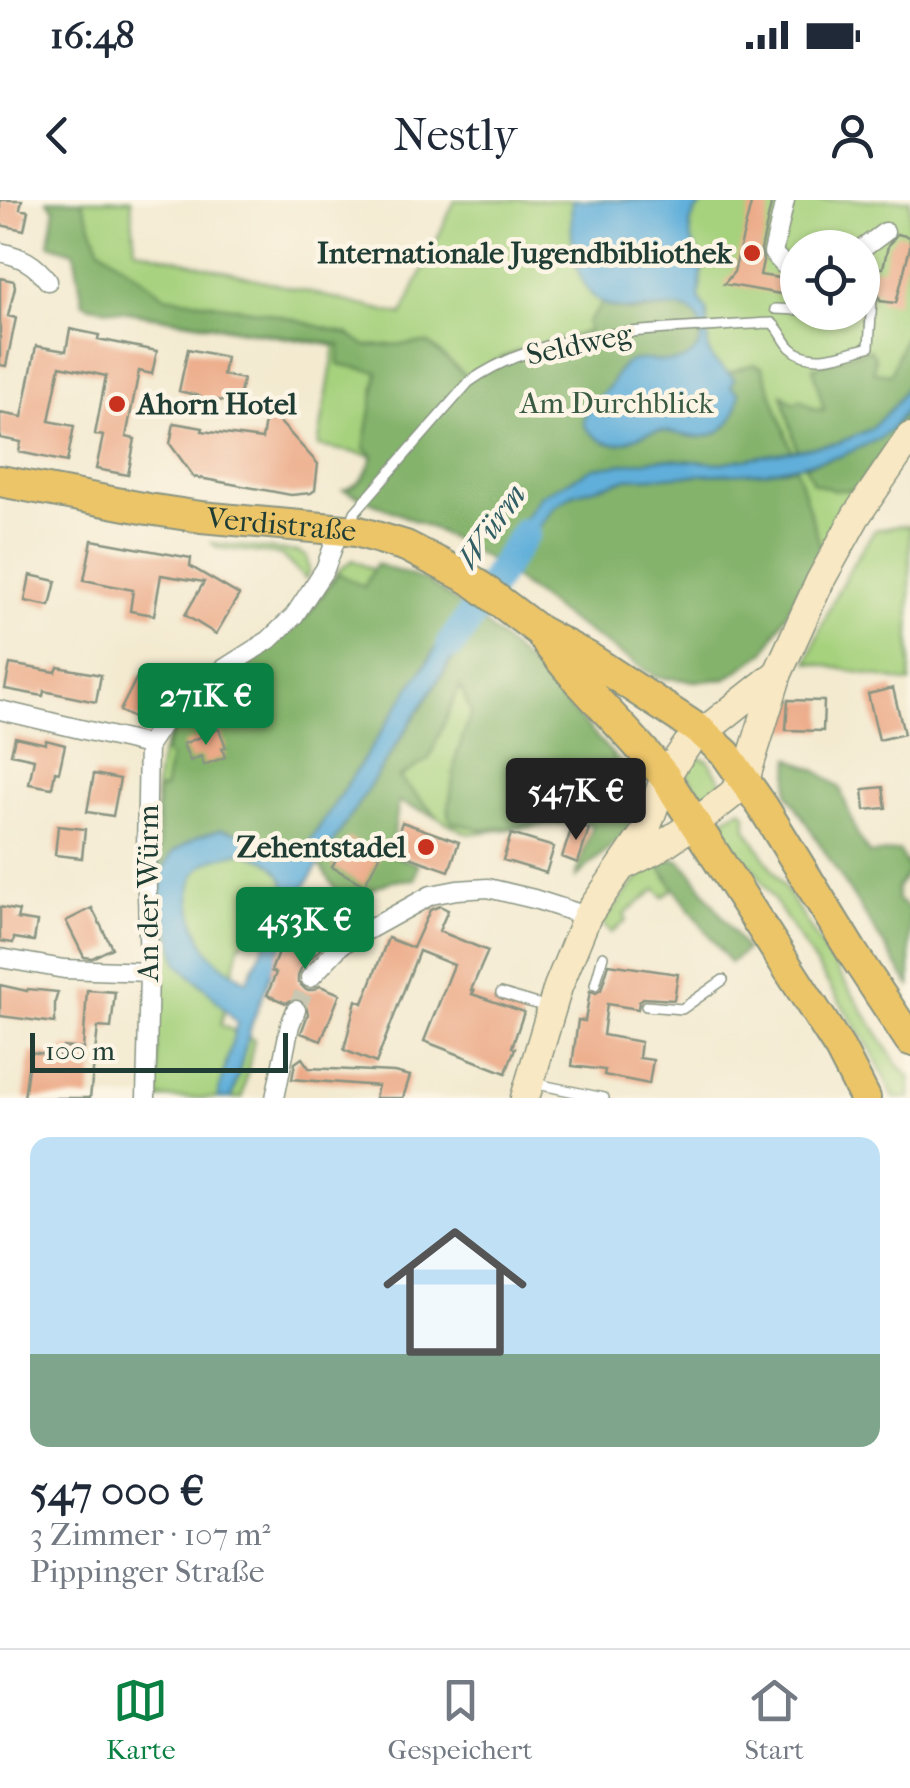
<!DOCTYPE html>
<html lang="de">
<meta charset="utf-8">
<style>
body{margin:0;font-family:"IM FELL French Canon",serif;background:#f6f6f7;color:#1f2937;height:100vh;display:flex;flex-direction:column;font-size:38px;white-space:nowrap}
*{box-sizing:border-box;margin:0}
p{font-size:32px;color:#747a83}
.icon{flex:none;width:55px;height:55px;fill:none;stroke:currentColor;stroke-width:2;stroke-linecap:round;stroke-linejoin:round}
.map{position:relative;height:898px;overflow:hidden}
.sheet{display:flex;flex-direction:column;background:#fff;flex:1}
.sheet>*{flex:none}
.fabs{position:absolute;left:780px;top:30px;display:grid;gap:20px}
.fabs a{display:grid;place-items:center;width:100px;height:100px;border-radius:50%;background:#fff;box-shadow:0 2px 8px #0004;font-size:50px}
.scale{position:absolute;left:30px;bottom:25px;width:258px;box-sizing:border-box;padding-left:10px;border:5px solid #1f3d34;border-top:0;font-size:28px;line-height:35px;white-space:nowrap;color:#1f3d34;-webkit-text-stroke:8px #fcf5e5;paint-order:stroke}
.price{position:absolute;translate:-50% -85px;padding:0 22px;border-radius:10px;background:#0b8043;color:#fff;font-size:32px;line-height:65px;filter:drop-shadow(0 2px 5px #0008)}
.price::after{content:'';position:absolute;left:50%;top:60px;width:30px;height:22px;margin-left:-15px;background:inherit;clip-path:polygon(0 0,100% 0,50% 100%)}
.price.on{background:#222;color:#fff}
ul{padding:0;list-style:none}
li{display:grid;align-content:center;gap:20px;height:530px;padding:0 30px}
li+li{border-top:2px solid #e0e1e3}
li span{display:grid;place-items:center;height:310px;border-radius:20px;color:#555}
li>.icon{margin-inline-start:auto}
span .icon{width:180px;height:180px;fill:#fffc;stroke-width:1}
li b{font-size:42px}
.status{display:flex;justify-content:space-between;align-items:center;height:70px;padding:0 50px;background:#fff;direction:ltr}
.status svg{height:28px;fill:currentColor}
header{display:flex;justify-content:space-between;align-items:center;height:130px;padding:0 30px;background:#fff;font-size:45px;font-weight:600}
.menu{display:flex;justify-content:space-around;align-items:center;height:140px;border-top:2px solid #e0e1e3;background:#fff;font-size:28px;color:#747a83}
.menu a{display:grid;justify-items:center;gap:5px}
.menu .on{color:#0b8043}
.map>svg:first-child{display:block}
.green{fill:#a6d17d;stroke:#628758;stroke-width:2.5;fill-rule:evenodd}
.forest{fill:#84b36c;stroke:#527850;stroke-width:2.5}
.water{fill:#60afda;stroke:#407687;stroke-width:2.5;fill-rule:evenodd}
.lines{fill:none;stroke-linecap:round;stroke-linejoin:round}
.river{stroke:#60afda;stroke-width:30}
.building{fill:#ecaa88}
.street-tunnel{stroke:#c9c7b1;stroke-width:18;stroke-dasharray:18 9;stroke-linecap:butt}
.lane-casing{stroke:#899482;stroke-width:12}
.street-casing{stroke:#899482;stroke-width:21}
.secondary-casing{stroke:#899482;stroke-width:31}
.primary-casing{stroke:#899482;stroke-width:34}
.lane{stroke:#fff;stroke-width:9}
.street{stroke:#fff;stroke-width:18}
.secondary{stroke:#f8e8c3;stroke-width:28}
.primary{stroke:#edc569;stroke-width:30}
.poi-dot{fill:#c8321e;stroke:#fcf5e5;stroke-width:4}
.labels{text-anchor:middle;stroke-width:9;stroke-linejoin:round;paint-order:stroke}
.poi-label{font-size:30px;font-weight:bold;fill:#1f3d34;stroke:#fcf5e5;text-anchor:end}
.street-label{font-size:30px;fill:#1f3d34;stroke:#fcf5e5}
.park-label{font-size:30px;fill:#3a5b43;stroke:#fcf5e5}
.water-label{font-size:32px;font-style:italic;fill:#325f66;stroke:#fcf5e5}
</style>
<div class="status"><b>16:48</b><svg viewBox="0 0 49 12"><path d="M0 12V9h3v3zM5 12V6h3v6zM10 12V3h3v9zM15 12V0h3v12zM26 1h20v11H26zM47 4h2v5h-2z"/></svg></div>
<header><svg class="icon" aria-label="back" viewBox="0 0 24 24"><path d="M15 5l-7 7 7 7"/></svg>Nestly<svg class="icon" aria-label="person" viewBox="0 0 24 24"><circle cx="12" cy="8" r="4"/><path d="M4 21q1-7 8-7t8 7"/></svg></header>
<div class="map">
<svg width="910" height="898" viewBox="0 0 910 898">
<rect width="100%" height="100%" fill="#fcf5e5"/>
<filter id="ink" filterUnits="userSpaceOnUse"><feTurbulence type="fractalNoise" baseFrequency=".01" numOctaves="2"/><feDisplacementMap in="SourceGraphic" scale="20" xChannelSelector="R" yChannelSelector="G"/><feConvolveMatrix kernelMatrix="1 2 1 2 8 2 1 2 1" color-interpolation-filters="sRGB"/></filter>
<filter id="wash" filterUnits="userSpaceOnUse"><feTurbulence type="fractalNoise" baseFrequency=".0048" numOctaves="4" result="noise"/><feDisplacementMap in="SourceGraphic" scale="40" xChannelSelector="R" yChannelSelector="G"/><feGaussianBlur stdDeviation="2.25" result="paint"/><feColorMatrix in="noise" values="0 0 0 0 0 0 0 0 0 0 0 0 0 0 0 0 0 1.4 0 .05"/><feComposite in="paint" operator="in"/></filter>
<g filter="url(#wash)">
<rect width="100%" height="100%" fill="#f3ead0"/>
<path class="green" d="M47 0H131L135 49 402 115 455 0H910V215L856 290 765 452 726 479 696 481 656 477 568 419 481 354 434 329 344 290C362 284 367 274 373 256L318 246 335 146 91 106 83 102 74 52 49 44 55 9ZM798 48H862V112H798Z
M898 326H910V483L808 462C823 418 847 368 875 330Z
M212 343 298 352 307 357 309 372 305 379 281 355 218 348Z
M353 360 373 370 376 365 427 383 529 468 627 569 636 587 639 609H632L629 605 580 622 468 634 375 584 239 746 221 825 254 840 242 898H158L156 587C158 554 167 531 189 507L308 414 338 371Z
M701 558 708 560 723 584 711 597 700 594 685 572 695 559Z
M741 609 746 614V628L898 865 910 877V898H894L871 850 751 664 742 670 715 625Z
M658 663 674 688 663 697 656 689 624 715 627 720 611 733 602 723 634 683Z"/>
<path class="forest" d="M47 0H82L99 47 165 96 264 112 348 134 366 146 428 143 469 178C505 149 544 143 588 132L587 123 597 111 601 103C613 108 626 112 639 111 663 110 708 95 701 140 700 150 690 158 681 161 668 166 655 159 642 160 635 161 627 165 620 168L610 186 588 210 585 227C620 259 620 237 656 231 668 229 682 236 695 237 724 238 737 220 739 193L731 187 734 178 728 173 753 164 762 167 792 251 721 263 662 259 541 295 493 362 434 329 344 290C363 284 367 274 373 256L364 247 378 172 338 164 340 145 91 106 83 102 74 52 49 44 55 9Z
M910 133V181L894 206 871 229 838 243 797 250 782 194 793 203 801 200 814 209 824 210 813 167 870 149 875 157 874 172 891 174 904 138Z
M910 204V215L856 290H833L813 283 805 265 841 256 891 230Z
M796 267 822 351 765 452 726 479 696 481 656 477 568 419 511 376 506 370 554 307 573 294 631 278 765 272Z
M376 364 427 381 463 407 305 649 286 651 248 635 173 652 161 674 157 590 164 589 170 558 164 553 176 524 205 495 307 416 338 373 364 387Z
M479 419 531 466 611 553 619 580 632 608 639 609C634 634 592 659 575 679L593 625 572 619 484 630 452 622 448 615 456 557 471 513 460 486 429 559 399 578 438 617 399 602 390 654 418 664 415 679 391 681 344 702 319 664Z
M790 558 819 572 840 588 857 634 869 654 899 651 910 670 897 688V700L910 709V786L788 594Z
M666 659 679 660 688 668 746 750 730 763 674 688 658 663Z"/>
<path class="water" d="M572 0H707L695 12 690 24 691 40 701 60 702 70 699 98 707 111 708 150 713 160 734 178 731 187 739 193C737 219 726 236 698 237 685 237 673 231 660 231 631 232 619 259 590 232 586 228 583 227 584 219 586 206 604 195 612 183 614 179 616 174 619 170 622 166 626 163 631 161 653 155 677 172 695 151 702 144 703 133 700 123 683 73 562 177 572 0Z
M910 181V204L891 230 879 239 841 256 765 272 631 278 573 294 554 307 506 370 493 362 541 295 594 268 662 259 721 263 838 243 871 229 894 206Z
M463 407 478 418 303 689 251 826 232 898H217L237 823 208 791 178 764 161 699V674L173 652 197 637 221 629 248 635 286 651 305 649ZM240 652C264 658 273 660 285 683L267 739 247 781C237 775 223 768 215 759 197 741 181 693 197 671 206 659 227 656 240 652Z"/>
<g class="lines">
<path class="river" d="M451 444C478 409 499 370 525 333"/>
</g>
<g id="blocks">
<path class="building" d="M0 0H22L20 9 28 11 24 30 0 25Z
M752 0H772L761 50 763 61 760 75 779 78H798V91H787L786 95 724 84 734 72Z
M897 34 910 37V47L896 103 880 101 878 91 862 92V68H883L888 46Z
M0 78 14 81 15 87 8 116 16 118 6 166 0 165Z
M70 129 99 135 98 139 157 151 152 174 139 171 126 237 135 239 128 275 96 269 103 236 95 234 106 176 60 166 49 221 74 226 67 262 19 252 21 242 0 238V213L22 217 36 146 66 151Z
M188 149 226 157 223 175 243 179 238 204 218 200 217 204 199 200 200 196 179 191Z
M267 208 318 264 315 290 311 293 291 295 194 277 170 244 174 223 203 228 202 231 262 239Z
M92 340 191 358 190 366 239 395 216 434 185 415 204 382 161 375 154 415 130 411 133 390 84 380Z
M30 375 56 381 50 406 25 401Z
M10 464 56 472 58 467 101 475 96 502 44 491 43 496 5 489Z
M138 475 158 485 139 521 120 511Z
M893 488 904 534 879 540 868 494Z
M788 500 824 501 823 531 786 530Z
M219 529 226 547 222 548 225 557 204 565 201 556 190 561 183 544Z
M15 537 46 544V540L65 545 59 572 55 571 52 588 29 584 34 559 11 554Z
M94 574 120 579 113 616 87 612Z
M883 587 886 608 865 610 863 589Z
M402 622 459 642 449 671 392 651Z
M573 624 589 629 578 663 562 657Z
M58 626 85 629 82 658 55 655Z
M511 634 554 647 546 673 503 660Z
M348 638 380 656 364 685 332 667Z
M306 705 334 716 320 749 301 769 298 776V782L306 790H313L320 786 340 794 321 841 301 833 308 814 305 802 295 798 286 803 267 795 276 773 271 771 279 750 284 752 289 746Z
M440 706 448 710 439 731 488 751 471 790 474 791 472 794 524 812 512 847 515 848 506 873 424 841 454 765 419 751 376 863 344 850 356 800 363 803 388 738 413 748 430 710Z
M0 707 19 711 17 719 37 722 34 741 14 738 13 743 0 741Z
M92 708 112 748 92 758 84 757 66 721Z
M609 764 678 774 674 800 643 798 639 802 638 809 607 804 603 835 641 842 639 858 653 860 649 884 604 875 605 870 572 866 578 820 585 821 590 791 596 793 601 790Z
M0 785 27 791 28 789 58 792 55 802V823L0 816Z
M87 790 115 792 111 828 98 827 90 898H24L30 852 62 856 63 847 83 849Z
M302 858 309 868 394 872 410 876 403 898H375L378 886 292 879 295 863Z"/>
</g>
</g>
<g filter="url(#ink)">
<use href="#blocks" fill-opacity="0" stroke="#899482" stroke-width="2.5"/>
<g class="lines">
<path class="street-tunnel" d="M296 810 310 778"/>
<defs>
<path id="lane" d="M775 109 798 110
M351 323 355 312 469 182C532 138 610 132 686 128 714 127 743 124 772 123 781 130 783 140 791 148 812 168 845 153 869 147L872 98
M595 785 603 756
M501 793 549 808
M646 806 682 809 723 780
M532 883 604 898"/>
<path id="street" d="M862 49 885 32
M0 52C22 57 34 63 48 81
M784 65 773 53 785 0
M0 510 148 545
M0 758 64 769 149 772
M310 778 341 745 431 695 457 690 488 688 534 699 587 716
M146 898 149 772 146 651 148 545 173 507 220 471 269 440 294 416 325 369 340 328
M275 898 290 825 296 810"/>
<path id="secondary" d="M625 665 655 650 695 623 731 595 745 580 778 473 820 381 856 316 910 237
M525 898 558 787 587 716 644 634 665 577 687 545 778 473"/>
<g id="primary">
<path id="s1" d="M0 281 148 309 201 317 356 331 406 346 470 379 539 431 589 458 702 532 726 554 763 607 852 752 910 840"/>
<path d="M544 438C580 488 627 528 665 577L840 849 865 898"/>
</g>
</defs>
<use href="#lane" class="lane-casing"/>
<use href="#street" class="street-casing"/>
<use href="#secondary" class="secondary-casing"/>
<use href="#primary" class="primary-casing"/>
<use href="#lane" class="lane"/>
<use href="#street" class="street"/>
<use href="#secondary" class="secondary"/>
<use href="#primary" class="primary"/>
</g>
</g>
<g class="poi-dot">
<circle cx="752" cy="53" r="10"/>
<circle cx="117" cy="204" r="10"/>
<circle cx="426" cy="647" r="10"/>
</g>
<g class="labels">
<g class="poi-label">
<text x="732" y="63">Internationale Jugendbibliothek</text>
<text x="137" y="214" text-anchor="start">Ahorn Hotel</text>
<text x="406" y="657">Zehentstadel</text>
</g>
<g class="street-label">
<text transform="translate(579 144) rotate(-12)" y="10">Seldweg</text>
<text dy="10" stroke="none"><textPath href="#s1" startOffset="285">Verdistraße</textPath></text>
<text transform="translate(148 693) rotate(-90)" y="10">An der Würm</text>
</g>
<g class="park-label">
<text x="617" y="213">Am Durchblick</text>
</g>
<g class="water-label">
<text transform="translate(491 326) rotate(-55)" y="11">Würm</text>
</g>
</g>
</svg>
<div class="fabs">
<a><svg class="icon" aria-label="locate" viewBox="0 0 24 24"><circle cx="12" cy="12" r="6"/><path d="M12 2v4M12 18v4M2 12h4M18 12h4"/></svg></a>
</div>
<div class="scale">100 m</div>
<b class="price" style="left:206px;top:548px">271K €</b>
<b class="price on" style="left:576px;top:643px">547K €</b>
<b class="price" style="left:305px;top:772px">453K €</b>
</div>
<section class="sheet">
<ul>
<li><span style="background:linear-gradient(#bfe0f5 70%,#7fa58c 0)"><svg class="icon" aria-label="home" viewBox="0 0 24 24"><path d="M3 11l9-7 9 7M6 9v11h12V9"/></svg></span><div><b>547 000 €</b><p>3 Zimmer · 107 m²</p><p>Pippinger Straße</p></div></li>
</ul>
</section>
<nav class="menu">
<a class="on"><svg class="icon" aria-label="map" viewBox="0 0 24 24"><path d="M3 6l6-2 6 2 6-2v14l-6 2-6-2-6 2zM9 4v14M15 6v14"/></svg>Karte</a>
<a><svg class="icon" aria-label="saved" viewBox="0 0 24 24"><path d="M7 4h10v16l-5-4-5 4z"/></svg>Gespeichert</a>
<a><svg class="icon" aria-label="home" viewBox="0 0 24 24"><path d="M3 11l9-7 9 7M6 9v11h12V9"/></svg>Start</a>
</nav>
